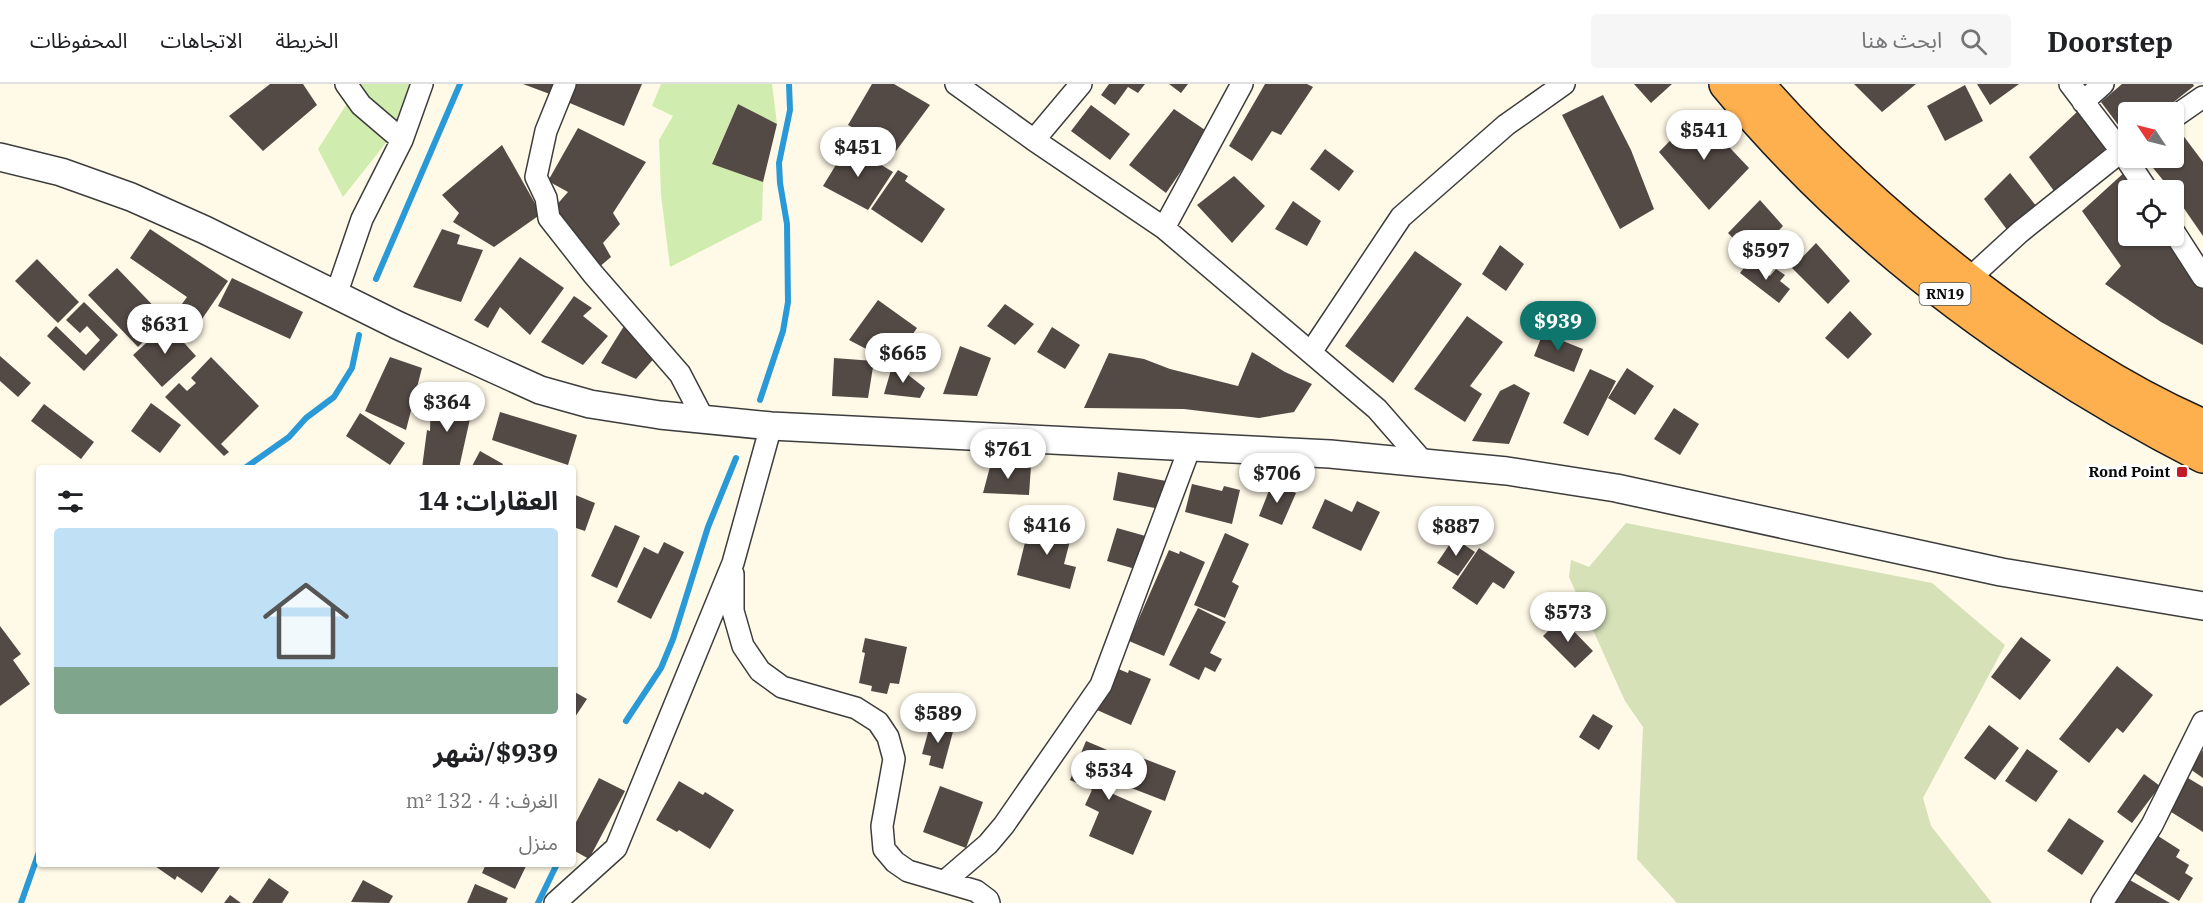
<!DOCTYPE html>
<html lang="ar">
<meta charset="utf-8">
<style>
body{margin:0;font-family:"IBM Plex Serif","Noto Sans Arabic",serif;background:#f6f6f6;color:#202124;direction:rtl;height:100vh;display:flex;flex-direction:column;font-size:22px;white-space:nowrap}
*{box-sizing:border-box;margin:0}
p{font-size:20px;color:#757577}
.icon{flex:none;width:33px;height:33px;fill:none;stroke:currentColor;stroke-width:2;stroke-linecap:round;stroke-linejoin:round}
.map{position:relative;flex:1;overflow:hidden;direction:ltr}
.panel{position:absolute;left:36px;top:381px;width:540px;height:402px;display:flex;flex-direction:column;background:#fff;border-radius:6px;box-shadow:0 2px 4px #0004;direction:rtl}
.panel>*{flex:none}
.needle{width:39px;rotate:305deg}
.controls{position:absolute;left:2118px;top:18px;display:grid;gap:12px}
.controls a{display:grid;place-items:center;width:66px;height:66px;border-radius:6px;background:#fff;box-shadow:0 2px 4px #0004;font-size:30px}
.price{position:absolute;translate:-50% -51px;padding:0 14px;border-radius:21px;background:#fff;color:#222;font-size:20px;line-height:39px;filter:drop-shadow(0 2px 3px #0008)}
.price::after{content:'';position:absolute;left:50%;top:36px;width:18px;height:14px;margin-left:-9px;background:inherit;clip-path:polygon(0 0,100% 0,50% 100%)}
.price.active{background:#0f766e;color:#fff}
ul{padding:0;list-style:none}
li{display:grid;align-content:center;gap:12px;height:318px;padding:0 18px}
li span{display:grid;place-items:center;height:186px;border-radius:6px;color:#555}
li>.icon{margin-inline-start:auto}
span .icon{width:108px;height:108px;fill:#fffc;stroke-width:1}
li b{font-size:26px}
h2{display:flex;justify-content:space-between;align-items:center;height:72px;padding:0 18px;font-size:26px}
header{display:flex;align-items:center;gap:36px;box-sizing:border-box;height:84px;padding:0 30px;background:#fff;border-bottom:2px solid #e0e0e0}
header strong{font-size:28px}
nav{display:flex;gap:33px;margin-inline-start:auto;font-size:21px}
.search{width:420px;height:54px;background:#f6f6f6;display:flex;align-items:center;gap:15px;box-sizing:border-box;padding:0 21px;border-radius:6px;color:#757577;font-size:22px}
.map>svg:first-child{display:block}
.green{fill:#d1ecaf}
.cemetery{fill:#d6e1b8}
.lines{fill:none;stroke-linecap:round;stroke-linejoin:round}
.stream{stroke:#299ad7;stroke-width:6}
.building{fill:#534a46}
.minor-casing{stroke:#3d3d3d;stroke-width:24}
.tertiary-casing{stroke:#3d3d3d;stroke-width:30}
.trunk-casing{stroke:#1b1b1b;stroke-width:36}
.minor{stroke:#fff;stroke-width:21}
.tertiary{stroke:#fff;stroke-width:27}
.trunk{stroke:#ffb04e;stroke-width:33}
.poi-dot{fill:#c31929;stroke:#fff;stroke-width:2}
.labels{text-anchor:middle;stroke-width:6;stroke-linejoin:round;paint-order:stroke}
.shield{fill:#fff;stroke:#545454;stroke-width:1.5}
.shield-label{font-size:14px;font-weight:bold;fill:#0a0a0a}
.poi-label{font-size:15px;font-weight:bold;fill:#0a0a0a;stroke:#fff;text-anchor:end}
</style>
<header>
<strong>Doorstep</strong>
<div class="search"><svg class="icon" aria-label="search" viewBox="0 0 24 24"><circle cx="10" cy="10" r="6"/><path d="M15 15l6 6"/></svg>ابحث هنا</div>
<nav><a>الخريطة</a><a>الاتجاهات</a><a>المحفوظات</a></nav>
</header>
<div class="map">
<svg width="2203" height="819" viewBox="0 0 2203 819">
<rect width="100%" height="100%" fill="#fff9e7"/>
<path class="green" d="M340 0H420L389 55 343 113 318 65 348 18Z
M661 0H772L777 40 738 20 712 79 763 98 762 136 670 183 661 111 659 56 673 32 652 22Z"/>
<path class="cemetery" d="M1626 439 1932 499 2005 561 1923 714 1931 742 1992 819H1677L1637 775 1643 643 1625 617 1569 493 1571 476 1589 483Z"/>
<g class="lines">
<path class="stream" d="M376 195 460 0
M760 316 783 247 788 218 787 140 780 99 779 79 790 26 789 0
M245 384 289 353 306 334 334 313 352 284 359 251
M626 637 661 584 673 555 708 443 736 374
M21 819 39 768
M538 819 557 780"/>
</g>
<path class="building" d="M270 0H303L317 21 263 67 229 32Z
M523 0H559L555 12Z
M572 0H642L624 42 565 17Z
M872 0H894L930 21 896 67 848 41Z
M1109 0H1145L1138 9 1128 3 1115 21 1101 11Z
M1169 0H1188L1181 9Z
M1265 0H1307L1313 3 1281 51 1272 47 1252 77 1229 62Z
M1634 0H1672L1651 19Z
M1854 0H1916L1882 28Z
M1977 0H2019L1990 21Z
M2122 0H2193L2194 2 2161 28H2128V54L2101 18Z
M1965 1 1983 37 1945 57 1927 22Z
M1603 11 1631 66 1654 125 1620 145 1562 31Z
M738 20 777 40 763 98 712 80Z
M1091 21 1130 50 1110 76 1071 47Z
M1174 25 1208 48 1166 109 1129 81Z
M2078 27 2107 64 2054 107 2029 73Z
M1697 29 1749 84 1709 126 1659 68Z
M578 44 646 78 613 129 620 140 603 159 611 173 598 184 553 125 568 108 548 97Z
M2182 50 2203 78V152L2174 110V106H2171L2145 74H2174V56Z
M502 61 541 130 494 163 453 138 459 129 442 111Z
M848 61 893 88 868 126 823 102Z
M1325 65 1354 87 1339 107 1310 85Z
M898 86 908 92 905 97 945 125 922 159 871 125Z
M2127 86 2140 106H2128V152H2169L2203 204V261L2161 238 2105 200 2121 182 2082 127Z
M2010 89 2037 123 2008 147 1984 115Z
M1234 92 1265 122 1232 159 1197 121Z
M1760 116 1783 142 1752 174 1728 149Z
M1293 117 1321 137 1307 162 1275 145Z
M150 145 228 197 200 238 179 224 187 213 130 174Z
M442 145 460 151 457 160 483 166 461 218 413 203Z
M1816 159 1850 197 1828 220 1792 184Z
M1500 161 1524 180 1506 207 1482 190Z
M1415 167 1462 200 1393 299 1345 262Z
M520 173 564 204 530 251 500 223 488 244 474 236Z
M37 175 79 218 58 239 15 197Z
M1750 176 1770 192 1776 185 1785 191 1780 197 1790 205 1779 219 1740 189Z
M117 184 166 235 138 263 88 211Z
M232 194 303 228 290 255 218 222Z
M574 212 592 224 583 232 608 252 583 281 541 258Z
M878 216 917 244 893 279 849 256Z
M84 218 118 251 84 287 47 252 56 242 86 271 100 256 87 242 80 249 66 236Z
M1005 220 1034 240 1015 261 987 242Z
M1850 227 1872 250 1848 275 1825 254Z
M1467 232 1503 258 1470 302 1482 310 1465 338 1414 305Z
M167 240 196 272 162 303 133 271Z
M624 242 657 271 636 295 601 279Z
M1052 243 1080 261 1065 285 1037 268Z
M1543 249 1583 265 1574 288 1534 272Z
M960 262 991 274 977 312 943 310Z
M1252 268 1285 288 1312 300 1294 328 1259 334 1184 325 1084 324 1109 269 1144 275 1170 285 1238 302Z
M0 272 31 299 18 313 0 297Z
M211 273 259 322 221 360 229 368 224 372 165 313 179 299 187 307 196 299 191 294Z
M390 273 422 284 406 346 365 327Z
M834 274 874 277 868 314 832 312Z
M893 279 925 304 920 314 884 310Z
M1627 284 1654 302 1635 331 1608 314Z
M1590 285 1616 297 1588 352 1563 339Z
M1514 300 1530 309 1509 360 1472 357 1500 307Z
M431 312 474 317 459 384H422L427 346 430 347Z
M151 319 181 341 160 369 131 347Z
M44 320 94 358 81 375 31 337Z
M1674 324 1699 340 1680 371 1654 355Z
M500 328 577 351 568 381 492 356Z
M360 329 405 359 390 381 346 352Z
M480 367 503 380 501 384H471Z
M991 379 1031 382 1029 411 983 409Z
M1118 388 1166 397 1160 425 1113 416Z
M1272 399 1296 409 1282 441 1259 432Z
M1192 400 1222 407 1224 402 1240 406 1232 440 1185 428Z
M573 410 595 419 585 447 573 443Z
M1325 415 1352 428 1357 417 1380 428 1361 467 1312 444Z
M1030 438 1072 449 1064 480 1076 483 1070 505 1017 491Z
M615 441 640 452 617 504 591 492Z
M1117 444 1149 453 1139 486 1107 477Z
M1225 449 1249 460 1232 498 1239 502 1225 534 1194 521Z
M1454 454 1475 468 1458 492 1437 479Z
M664 458 684 468 651 535 617 518 644 463 658 470Z
M1479 464 1515 488 1504 505 1493 498 1477 521 1452 504Z
M1169 466 1179 470 1180 467 1205 478 1164 572 1129 557Z
M1198 524 1226 538 1210 569 1222 575 1215 588 1205 583 1199 596 1169 581Z
M1561 534 1593 567 1575 584 1543 552Z
M0 542 21 570 13 576 30 600 0 622Z
M2021 553 2051 576 2020 616 1991 593Z
M865 554 907 563 899 600 890 599 887 610 871 607 872 602 859 599 865 569 862 568Z
M2117 582 2153 611 2123 649 2117 644 2089 679 2059 655Z
M1116 584 1128 589 1129 586 1151 595 1131 641 1097 626Z
M573 607 587 615 573 636Z
M1593 630 1613 642 1599 666 1579 653Z
M931 638 954 644 943 685 929 681 931 672 922 670Z
M1989 641 2019 664 1995 696 1964 674Z
M1086 657 1119 671 1104 706 1152 727 1133 771 1089 752 1099 728 1085 721 1092 706 1070 696Z
M2027 665 2058 687 2036 718 2005 697Z
M2203 666V694L2190 685Z
M1124 667 1176 687 1165 717 1113 697Z
M2144 690 2160 702 2132 739 2117 728Z
M599 694 625 707 589 775 573 766V753L575 748 573 744Z
M2188 694 2203 703V748L2168 726Z
M679 697 703 711 705 708 734 726 710 765 679 746 677 748 656 736Z
M940 702 983 718 966 764 923 748Z
M2069 734 2104 757 2082 791 2047 767Z
M2155 750 2180 766 2176 773 2189 781 2185 789 2193 794 2179 817 2131 787Z
M152 780H222L202 809 177 792 175 796Z
M486 780H527L515 805 482 789Z
M269 794 289 808 282 819H252Z
M2128 795 2170 819H2115Z
M363 796 393 812 389 819 351 818Z
M475 800 508 814 506 819H467Z
M230 811 241 819H224Z"/>
<g class="lines">
<defs>
<path id="minor" d="M346 0 361 21 402 56
M565 0 546 47 536 93 546 114 549 134 593 190 680 290 704 336
M956 0 1034 56 1164 144 1377 325 1425 380
M2070 0 2121 67 2147 106
M2083 18 2103 0
M2174 33 2203 13
M1034 56 1081 0
M1164 144 1242 0
M2174 148 2203 193
M1959 204 2020 148 2128 62
M336 211 362 135 402 56 422 0
M1311 268 1401 133 1506 41 1564 0
M733 490V527L743 562 760 587 782 603 856 624 878 638 888 653 894 675 882 742 884 765 895 778 908 787 976 807 988 816 989 819
M945 797 988 760 1004 741 1101 601 1190 363
M555 819 616 764 733 479 771 342
M2102 819 2152 741 2203 638"/>
<path id="tertiary" d="M0 73 61 88 131 113 205 146 397 241 540 306 590 320 660 331 771 342 1330 370 1507 387 1616 404 2001 488 2203 522"/>
<path id="trunk" d="M1726 0C1856 158 2022 279 2203 372
M1757 0C1824 77 1897 142 1978 204 2048 257 2122 307 2203 342"/>
</defs>
<use href="#minor" class="minor-casing"/>
<use href="#tertiary" class="tertiary-casing"/>
<use href="#trunk" class="trunk-casing"/>
<use href="#minor" class="minor"/>
<use href="#tertiary" class="tertiary"/>
<use href="#trunk" class="trunk"/>
</g>
<rect class="poi-dot" x="2176" y="382" width="12" height="12" rx="3"/>
<g class="labels">
<rect class="shield" x="1919.5" y="199" width="51" height="22" rx="4.5"/>
<g class="shield-label">
<text x="1945" y="215">RN19</text>
</g>
<g class="poi-label">
<text x="2170" y="393">Rond Point</text>
</g>
</g>
</svg>
<div class="controls">
<a><svg class="needle" viewBox="-14 -14 28 28"><path d="M0-13l5 13h-10z" fill="#e53935"/><path d="M0 13l5-13h-10z" fill="#757577"/></svg></a>
<a><svg class="icon" aria-label="locate" viewBox="0 0 24 24"><circle cx="12" cy="12" r="6"/><path d="M12 2v4M12 18v4M2 12h4M18 12h4"/></svg></a>
</div>
<b class="price" style="left:1704px;top:77px">$541</b>
<b class="price" style="left:858px;top:94px">$451</b>
<b class="price" style="left:1766px;top:197px">$597</b>
<b class="price active" style="left:1558px;top:268px">$939</b>
<b class="price" style="left:165px;top:271px">$631</b>
<b class="price" style="left:903px;top:300px">$665</b>
<b class="price" style="left:447px;top:349px">$364</b>
<b class="price" style="left:1008px;top:396px">$761</b>
<b class="price" style="left:1277px;top:420px">$706</b>
<b class="price" style="left:1047px;top:472px">$416</b>
<b class="price" style="left:1456px;top:473px">$887</b>
<b class="price" style="left:1568px;top:559px">$573</b>
<b class="price" style="left:938px;top:660px">$589</b>
<b class="price" style="left:1109px;top:717px">$534</b>
<section class="panel">
<h2>العقارات: 14<svg class="icon" aria-label="filters" viewBox="0 0 24 24"><path d="M4 7h16M4 17h16"/><circle cx="9" cy="7" r="2"/><circle cx="15" cy="17" r="2"/></svg></h2>
<ul>
<li><span style="background:linear-gradient(#bfe0f5 75%,#7fa58c 0)"><svg class="icon" aria-label="home" viewBox="0 0 24 24"><path d="M3 11l9-7 9 7M6 9v11h12V9"/></svg></span><div><b>$939/شهر</b><p>الغرف: 4 · 132 m²</p><p>منزل</p></div></li>
</ul>
</section>
</div>
